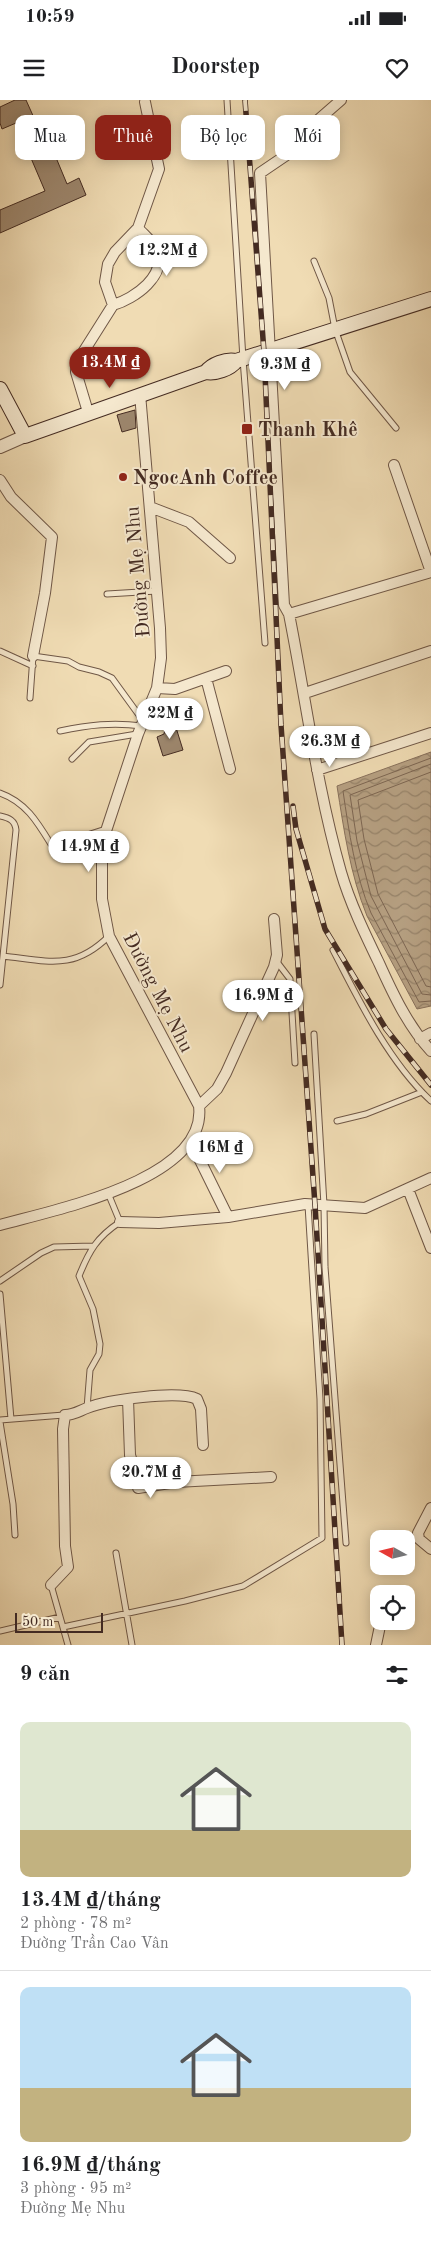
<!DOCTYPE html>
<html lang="vi">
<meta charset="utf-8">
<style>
body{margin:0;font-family:"Old Standard TT",serif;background:#f2f2f2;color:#202124;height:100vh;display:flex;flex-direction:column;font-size:19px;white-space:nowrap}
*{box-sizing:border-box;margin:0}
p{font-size:16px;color:#757577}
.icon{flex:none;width:28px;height:28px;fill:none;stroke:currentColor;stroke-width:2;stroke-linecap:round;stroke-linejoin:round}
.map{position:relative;height:1545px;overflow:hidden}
.side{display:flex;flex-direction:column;background:#fff;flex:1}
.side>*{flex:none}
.hud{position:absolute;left:15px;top:15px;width:401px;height:45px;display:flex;gap:10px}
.needle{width:32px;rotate:278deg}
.tools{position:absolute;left:370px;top:1430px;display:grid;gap:10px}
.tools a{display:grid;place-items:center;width:45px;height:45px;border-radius:10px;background:#fff;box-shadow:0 2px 12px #0003;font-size:25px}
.scale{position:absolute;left:15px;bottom:12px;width:88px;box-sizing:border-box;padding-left:5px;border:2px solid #442b22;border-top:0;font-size:14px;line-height:18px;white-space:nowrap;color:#442b22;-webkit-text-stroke:4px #f5e8ce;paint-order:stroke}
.price{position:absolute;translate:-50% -42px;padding:0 11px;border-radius:18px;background:#fff;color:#222;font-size:16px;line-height:32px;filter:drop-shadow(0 1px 2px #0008)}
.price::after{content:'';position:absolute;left:50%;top:30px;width:15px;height:11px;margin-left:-8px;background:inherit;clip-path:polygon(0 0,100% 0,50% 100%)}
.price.current{background:#8f2418;color:#fff}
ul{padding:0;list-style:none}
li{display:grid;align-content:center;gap:10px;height:265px;padding:0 20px}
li+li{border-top:1px solid #e0e0e0}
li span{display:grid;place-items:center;height:155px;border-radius:10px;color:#555}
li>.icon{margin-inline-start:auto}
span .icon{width:90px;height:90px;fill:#fffc;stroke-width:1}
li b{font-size:21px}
h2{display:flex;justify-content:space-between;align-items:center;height:60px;padding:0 20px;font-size:21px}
.chip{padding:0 18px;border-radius:10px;background:#fff;box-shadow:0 2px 12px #0003;font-size:18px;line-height:45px}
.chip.current{background:#8f2418;color:#fff}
.status{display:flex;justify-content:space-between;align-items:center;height:35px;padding:0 25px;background:#fff;direction:ltr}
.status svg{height:14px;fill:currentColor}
header{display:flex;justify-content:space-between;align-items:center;height:65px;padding:0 20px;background:#fff;font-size:22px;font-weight:700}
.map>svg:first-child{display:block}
.water{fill:url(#water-waves);stroke:#88715c}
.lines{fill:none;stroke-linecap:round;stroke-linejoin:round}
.shore{stroke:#7d6652;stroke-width:1}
.building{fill:#9d876e;stroke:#442b22}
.service-casing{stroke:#6f5746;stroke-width:7}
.minor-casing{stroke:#6f5746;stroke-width:12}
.tertiary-casing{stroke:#6f5746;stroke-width:14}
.secondary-casing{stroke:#442b22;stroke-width:16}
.service{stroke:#f5e8ce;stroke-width:5}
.minor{stroke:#f5e8ce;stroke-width:10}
.tertiary{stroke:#f5e8ce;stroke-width:12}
.secondary{stroke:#f5e8ce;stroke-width:14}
.rail-casing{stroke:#442b22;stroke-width:5.5}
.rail{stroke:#f5e8ce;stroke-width:4;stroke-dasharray:11;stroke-linecap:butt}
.poi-dot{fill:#8f2418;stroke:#f5e8ce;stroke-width:2}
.labels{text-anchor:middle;stroke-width:4;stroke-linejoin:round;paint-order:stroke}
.poi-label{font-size:20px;font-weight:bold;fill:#442b22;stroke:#f5e8ce;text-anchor:start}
.street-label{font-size:20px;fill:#442b22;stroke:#f5e8ce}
</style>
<div class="status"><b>10:59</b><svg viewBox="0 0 49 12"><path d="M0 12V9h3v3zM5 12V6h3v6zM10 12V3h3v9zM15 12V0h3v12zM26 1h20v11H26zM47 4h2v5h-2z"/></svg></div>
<header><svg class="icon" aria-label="menu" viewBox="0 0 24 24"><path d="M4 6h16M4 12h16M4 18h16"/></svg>Doorstep<svg class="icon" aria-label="heart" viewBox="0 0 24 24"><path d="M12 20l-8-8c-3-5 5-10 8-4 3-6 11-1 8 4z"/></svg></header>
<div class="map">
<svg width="431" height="1545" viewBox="0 0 431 1545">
<defs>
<pattern id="water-waves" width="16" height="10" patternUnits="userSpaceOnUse" patternTransform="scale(1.25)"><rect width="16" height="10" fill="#b6a082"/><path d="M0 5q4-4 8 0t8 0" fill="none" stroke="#96836a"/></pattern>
</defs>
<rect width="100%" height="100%" fill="#f0dcb4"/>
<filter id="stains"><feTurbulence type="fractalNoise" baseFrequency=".004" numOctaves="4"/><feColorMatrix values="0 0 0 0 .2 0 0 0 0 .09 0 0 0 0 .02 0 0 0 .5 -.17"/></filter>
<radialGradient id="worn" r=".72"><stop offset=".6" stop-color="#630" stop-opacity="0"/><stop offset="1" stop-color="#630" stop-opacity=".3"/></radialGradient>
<path class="water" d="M431 652V906L417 909 367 816C350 774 344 730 337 686Z"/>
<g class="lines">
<path class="shore" d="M431 658 343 691C349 732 355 775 371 813L419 902 431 901
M431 664 350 695 357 741 371 796 422 894 431 895
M431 672 358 700 364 739 378 794 426 886 431 887"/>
</g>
<path class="building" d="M15 0H26L43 38 47 36 67 84 79 78 86 95 0 133V110L45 91 16 23 2 29 0 23V7Z
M135 310 136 328 122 332 117 315Z
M173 618 183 650 163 656 157 637 164 634 166 625Z"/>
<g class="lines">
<defs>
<path id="service" d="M227 0 243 259 265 543
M314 161 329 198 335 229 350 272 396 328
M107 494 157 491
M0 551 33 566
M30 598 33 556 68 561 79 567 99 572 112 578 144 622
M60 631C88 625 113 622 142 626
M72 659 89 642 137 634
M0 693C26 702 38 723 52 746L77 741
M0 716C9 718 15 720 16 730L3 856
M333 850C359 901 389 962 431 1001
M277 862 290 879 295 963
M0 885 3 856C48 861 74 871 109 836
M314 934 324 1105 325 1167 346 1443
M337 1021 366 1014 422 992
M0 1181 41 1153 54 1147 93 1146
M0 1194 11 1319
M87 1308 90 1270 99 1254 100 1244 93 1209 79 1176C89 1151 97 1137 120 1122L108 1093
M0 1320 64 1315
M0 1322 13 1404 15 1435
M116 1453 132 1545
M51 1485 68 1545
M63 1527 185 1501 243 1486 322 1438 320 1299 308 1105
M0 1531 60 1517"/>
<path id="minor" d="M310 27 341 0
M288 54 260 73 284 505 289 514C306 600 317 688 341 772 350 803 365 834 379 863 393 894 408 926 431 951
M113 205C134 199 169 175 156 149 152 141 143 134 138 128
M88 312 76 272 77 262 113 205 105 182 108 164 115 152 138 128 159 69 145 2
M394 365 431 472
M0 380 11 397 52 437 45 493 33 556
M150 407 189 422 230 458
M289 514 431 472
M206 578 230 669
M157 588 175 589 226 571
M305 593 431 551
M317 670 431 633
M77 741 105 732
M420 939 431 933
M199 1006 217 989 226 973 274 867 277 855 274 819
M191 1042 228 1117
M408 1089 431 1148
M120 1122 159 1123 228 1117 305 1104 365 1108 431 1078
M0 1125C53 1110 208 1080 199 1006L109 836 102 799V758L105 734 138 634 157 588 161 558 160 528 140 294
M128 1299 130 1355 137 1378 138 1388 176 1382 271 1377
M431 1408 418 1433 419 1439 431 1449
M51 1485 68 1467 65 1446 63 1329 65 1315C74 1315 79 1311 87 1308 107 1300 178 1290 197 1299L201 1309 203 1345
M376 1545 381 1521"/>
<path id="tertiary" d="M0 347 25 336"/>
<path id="secondary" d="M236 261 431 199
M0 289 25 336 206 272C215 274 230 269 236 261 226 259 212 264 206 272"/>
</defs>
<use href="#service" class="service-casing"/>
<use href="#minor" class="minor-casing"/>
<use href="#tertiary" class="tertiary-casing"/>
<use href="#secondary" class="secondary-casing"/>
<use href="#service" class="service"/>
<use href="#minor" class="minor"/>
<use href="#tertiary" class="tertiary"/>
<use href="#secondary" class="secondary"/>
<defs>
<path id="rail" d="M245 0 264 252 281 625 315 1105 342 1545
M293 706 296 729 325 829 386 929 431 985"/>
</defs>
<use href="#rail" class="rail-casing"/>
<use href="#rail" class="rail"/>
</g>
<g class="poi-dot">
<rect x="241" y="323" width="12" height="12" rx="2.5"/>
<circle cx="123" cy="377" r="5"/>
</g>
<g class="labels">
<g class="poi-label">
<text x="258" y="336">Thanh Khê</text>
<text x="133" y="384">NgocAnh Coffee</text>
</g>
<g class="street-label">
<text transform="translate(137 472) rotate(-95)" y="7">Đường Mẹ Nhu</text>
<text transform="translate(159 892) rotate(63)" y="7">Đường Mẹ Nhu</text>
</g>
</g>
<rect width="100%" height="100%" filter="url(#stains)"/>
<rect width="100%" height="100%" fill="url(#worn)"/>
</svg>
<div class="tools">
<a><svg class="needle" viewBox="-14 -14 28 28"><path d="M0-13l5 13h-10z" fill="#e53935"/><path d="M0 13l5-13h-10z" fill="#757577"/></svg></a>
<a><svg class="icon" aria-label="locate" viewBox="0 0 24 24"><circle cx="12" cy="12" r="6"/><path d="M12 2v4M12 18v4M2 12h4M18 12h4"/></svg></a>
</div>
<div class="scale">50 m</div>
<b class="price" style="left:167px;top:177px">12.2M ₫</b>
<b class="price current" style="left:110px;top:289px">13.4M ₫</b>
<b class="price" style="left:285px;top:291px">9.3M ₫</b>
<b class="price" style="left:170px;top:640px">22M ₫</b>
<b class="price" style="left:330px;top:668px">26.3M ₫</b>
<b class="price" style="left:89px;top:773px">14.9M ₫</b>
<b class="price" style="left:263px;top:922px">16.9M ₫</b>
<b class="price" style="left:220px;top:1074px">16M ₫</b>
<b class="price" style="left:151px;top:1399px">20.7M ₫</b>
<div class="hud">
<a class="chip">Mua</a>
<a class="chip current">Thuê</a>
<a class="chip">Bộ lọc</a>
<a class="chip">Mới</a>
</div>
</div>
<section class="side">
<h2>9 căn<svg class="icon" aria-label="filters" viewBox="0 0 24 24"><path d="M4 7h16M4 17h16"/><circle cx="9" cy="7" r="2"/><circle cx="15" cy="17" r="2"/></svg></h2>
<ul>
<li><span style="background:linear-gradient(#dfe7d0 70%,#c2b280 0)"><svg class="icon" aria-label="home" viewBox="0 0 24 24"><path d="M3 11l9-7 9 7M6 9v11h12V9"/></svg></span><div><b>13.4M ₫/tháng</b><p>2 phòng · 78 m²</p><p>Đường Trần Cao Vân</p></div></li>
<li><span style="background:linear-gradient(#bfe0f5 65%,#c2b280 0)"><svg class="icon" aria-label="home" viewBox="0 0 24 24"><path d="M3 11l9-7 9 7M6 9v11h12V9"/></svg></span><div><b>16.9M ₫/tháng</b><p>3 phòng · 95 m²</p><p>Đường Mẹ Nhu</p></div></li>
</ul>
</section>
